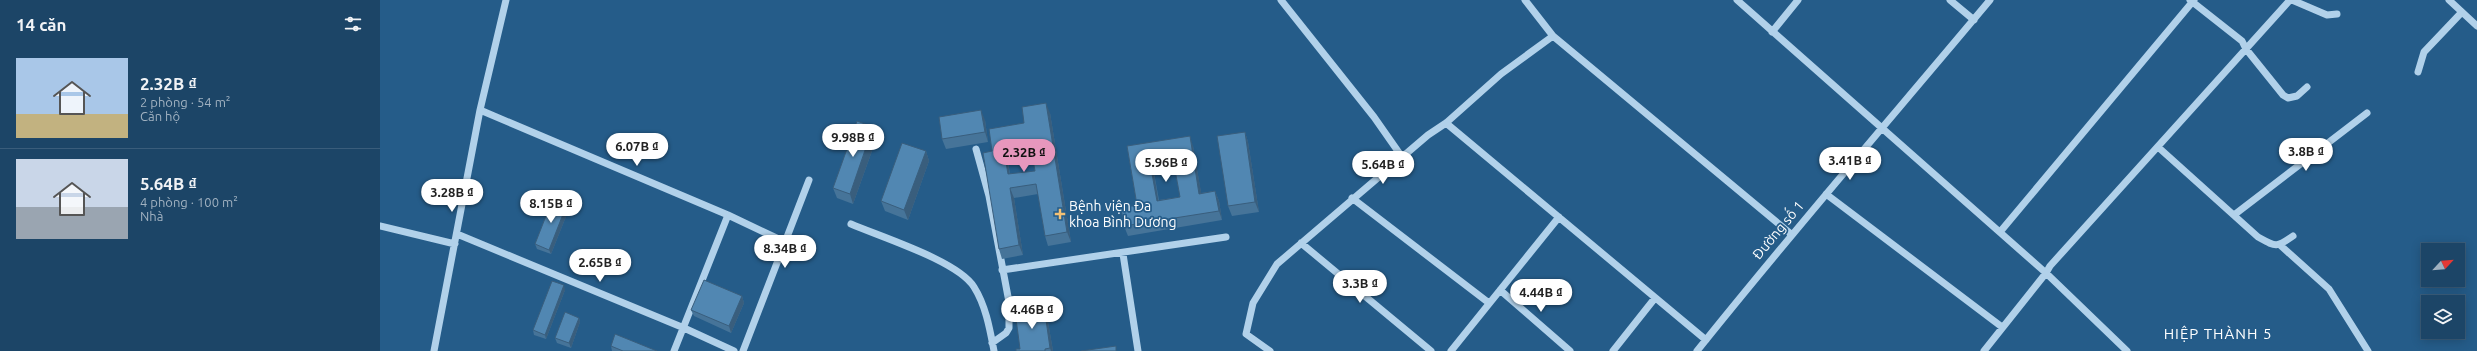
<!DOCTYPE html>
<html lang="vi">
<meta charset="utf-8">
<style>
body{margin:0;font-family:Ubuntu,sans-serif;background:#254c6d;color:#f1f3f6;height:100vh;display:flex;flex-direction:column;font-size:15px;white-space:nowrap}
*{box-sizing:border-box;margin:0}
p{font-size:13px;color:#a0b1c0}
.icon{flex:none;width:22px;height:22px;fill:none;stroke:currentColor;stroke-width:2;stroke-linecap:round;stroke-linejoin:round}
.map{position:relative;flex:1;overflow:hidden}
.panel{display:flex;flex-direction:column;background:#1c4567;width:380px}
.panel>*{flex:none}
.needle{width:26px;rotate:64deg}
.buttons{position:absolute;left:2041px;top:243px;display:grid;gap:8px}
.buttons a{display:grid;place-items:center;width:44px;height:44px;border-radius:0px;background:#1c4567;box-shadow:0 2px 10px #0003,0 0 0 1px #3a5d7b;font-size:20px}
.price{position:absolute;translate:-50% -34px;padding:0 9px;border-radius:14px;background:#fff;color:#222;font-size:13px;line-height:26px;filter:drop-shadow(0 1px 2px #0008)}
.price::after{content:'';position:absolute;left:50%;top:24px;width:12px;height:9px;margin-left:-6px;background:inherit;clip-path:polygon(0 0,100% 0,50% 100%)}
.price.active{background:#e797bd;color:#111}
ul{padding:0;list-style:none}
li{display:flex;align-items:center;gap:12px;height:100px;padding:0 16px}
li+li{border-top:1px solid #3a5d7b}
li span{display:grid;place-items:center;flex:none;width:112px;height:80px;border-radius:0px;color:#555}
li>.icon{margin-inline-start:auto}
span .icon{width:48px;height:48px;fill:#fffc;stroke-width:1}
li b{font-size:17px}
h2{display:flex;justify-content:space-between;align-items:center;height:48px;padding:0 16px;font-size:17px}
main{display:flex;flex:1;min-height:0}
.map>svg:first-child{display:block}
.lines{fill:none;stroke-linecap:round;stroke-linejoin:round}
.minor{stroke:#b1d1ea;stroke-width:7}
.wall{fill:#467499;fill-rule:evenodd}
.shaded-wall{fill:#395e7d}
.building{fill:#5187b2;stroke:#395e7d;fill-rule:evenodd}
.poi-dot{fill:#f4c175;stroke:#255c89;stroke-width:1.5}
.labels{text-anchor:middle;stroke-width:3.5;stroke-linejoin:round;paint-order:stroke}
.poi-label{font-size:14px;fill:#fff;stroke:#255c89;text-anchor:start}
.street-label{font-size:14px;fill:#fff;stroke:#255c89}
.neighbourhood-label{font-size:15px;letter-spacing:1px;fill:#fff;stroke:#255c89}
</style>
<main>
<section class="panel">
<h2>14 căn<svg class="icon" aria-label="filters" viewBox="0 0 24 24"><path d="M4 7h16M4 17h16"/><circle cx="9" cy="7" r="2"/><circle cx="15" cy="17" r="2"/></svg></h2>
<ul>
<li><span style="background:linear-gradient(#a9c7e8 70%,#c2b280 0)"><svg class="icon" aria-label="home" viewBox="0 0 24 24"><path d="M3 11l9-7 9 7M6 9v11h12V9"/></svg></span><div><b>2.32B ₫</b><p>2 phòng · 54 m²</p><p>Căn hộ</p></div></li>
<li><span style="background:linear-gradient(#c9d6e8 60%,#9aa5b1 0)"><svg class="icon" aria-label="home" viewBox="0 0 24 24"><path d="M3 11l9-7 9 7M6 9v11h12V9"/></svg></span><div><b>5.64B ₫</b><p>4 phòng · 100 m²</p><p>Nhà</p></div></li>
</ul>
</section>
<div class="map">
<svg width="2097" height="351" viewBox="0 0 2097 351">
<rect width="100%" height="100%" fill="#255c89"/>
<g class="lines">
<path class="minor" d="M901 0 994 117 1022 157
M1145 0 1173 36 1411 234
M1357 0 1666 273 1747 351
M1570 0 1594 20
M1810 0 1862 41 1866 49 1903 95 1908 98 1917 96 1927 87
M1912 0 1947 15 1957 14
M2069 0 2097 26
M1392 32 1418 0
M2038 72 2044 52 2082 12
M100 110 348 215 405 242
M1066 123 1326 340
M1778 147 1878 237C1896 247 1896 248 1913 236
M596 149 609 196 629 302V328L626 333 612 343
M1446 194 1622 327
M972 198 1109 303
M1854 215 1987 113
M471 224C501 237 578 261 594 287 606 306 610 330 614 351
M0 226 75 244
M1620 232 1814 0
M77 234 304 328 354 351
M921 243 1051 351
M1900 245 1949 289 1988 351
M743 254 758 351
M622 270 846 237
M1120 290 1190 351
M54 351 100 110 126 0
M294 351 348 215
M363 351 429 180
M890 351 866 334 873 303 897 264 1048 135 1066 123 1121 74 1173 36
M1071 351 1179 217
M1233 351 1275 298
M1317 351C1412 232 1512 117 1610 0
M1604 351 1666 273 1670 266 1910 0"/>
</g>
<path class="wall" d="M670 113 691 242 668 246 665 236 658 194 634 198 643 255 622 259 619 249 612 151 644 123ZM652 151 655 171 630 174 627 155Z
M605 120 608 142 566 149 562 139Z
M865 132 868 142 879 212 852 216 848 206Z
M497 137 473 204 457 198 453 188Z
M747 146H813L821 193 835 191 839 201 842 220 748 236 744 226 757 205ZM795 169 800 197 779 200 774 173Z
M546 151 549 161 528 220 505 211 501 201Z
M189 209 171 254 157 249 155 244Z
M185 290 166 339 154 335 153 330Z
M362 296 364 303 351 333 314 316 311 310Z
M667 316 673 351H636L640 349Z
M199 318 200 322 191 348 177 343 175 338Z
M231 346 277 351H232Z"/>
<path class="shaded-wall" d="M666 103 670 113 691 242 687 232Z
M601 110 605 120 608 142 605 132Z
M493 127 497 137 473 204 470 194Z
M865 132 868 142 879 212 875 202Z
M810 136 813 146 823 203 819 194Z
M623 145 627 155 631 184 628 174Z
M546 151 549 161 528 220 524 210Z
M770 163 774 173 780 211 777 201Z
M630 188 634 198 643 255 639 245Z
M835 191 839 201 842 220 839 211Z
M187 204 189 209 171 254 169 250Z
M184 285 185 290 166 339 165 335Z
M362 296 364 303 351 333 349 326Z
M664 306 667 316 673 351H671L670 348Z
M199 318 200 322 191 348 189 343Z"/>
<path class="building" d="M666 103 687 232 665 236 656 184 630 188 639 245 619 249 603 153 612 151 609 129 644 123 642 107ZM650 141 655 171 628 174 623 145Z
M601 110 605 132 562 139 559 117Z
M477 121 493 127 470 194 453 188Z
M865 132 875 202 848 206 837 136Z
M810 136 819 194 835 191 839 211 744 226 741 208 757 205 747 146ZM793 159 800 197 777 201 770 163Z
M522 143 546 151 524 210 501 201Z
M173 198 187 204 169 250 155 244Z
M324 280 362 296 349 326 311 310Z
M172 281 184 285 165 335 153 330Z
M664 306 670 348 665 349V351H636V349H640L635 311Z
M185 312 199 318 189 343 175 338Z
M235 334 277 351H243L231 346Z
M736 346V351H701Z"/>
<path class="poi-dot" d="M678 208h4v4h4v4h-4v4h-4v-4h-4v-4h4z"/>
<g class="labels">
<g class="poi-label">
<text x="689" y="211">Bệnh viện Đa<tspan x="689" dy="16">khoa Bình Dương</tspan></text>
</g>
<g class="street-label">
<text transform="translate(1398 230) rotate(-50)" y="5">Đường số 1</text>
</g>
<g class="neighbourhood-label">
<text x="1838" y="339">HIỆP THÀNH 5</text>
</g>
</g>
</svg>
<div class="buttons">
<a><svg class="needle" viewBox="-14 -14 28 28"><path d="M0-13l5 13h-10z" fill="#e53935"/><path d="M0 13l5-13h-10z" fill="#a0b1c0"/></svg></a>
<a><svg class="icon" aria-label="layers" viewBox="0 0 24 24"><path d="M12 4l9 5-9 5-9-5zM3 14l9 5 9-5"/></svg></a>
</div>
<b class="price" style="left:473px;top:158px">9.98B ₫</b>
<b class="price" style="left:257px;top:167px">6.07B ₫</b>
<b class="price" style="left:1926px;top:172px">3.8B ₫</b>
<b class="price active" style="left:644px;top:173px">2.32B ₫</b>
<b class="price" style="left:1470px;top:181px">3.41B ₫</b>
<b class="price" style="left:786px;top:183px">5.96B ₫</b>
<b class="price" style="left:1003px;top:185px">5.64B ₫</b>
<b class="price" style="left:72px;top:213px">3.28B ₫</b>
<b class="price" style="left:171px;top:224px">8.15B ₫</b>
<b class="price" style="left:405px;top:269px">8.34B ₫</b>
<b class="price" style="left:220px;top:283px">2.65B ₫</b>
<b class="price" style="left:980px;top:304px">3.3B ₫</b>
<b class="price" style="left:1161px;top:313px">4.44B ₫</b>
<b class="price" style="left:652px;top:330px">4.46B ₫</b>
</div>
</main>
